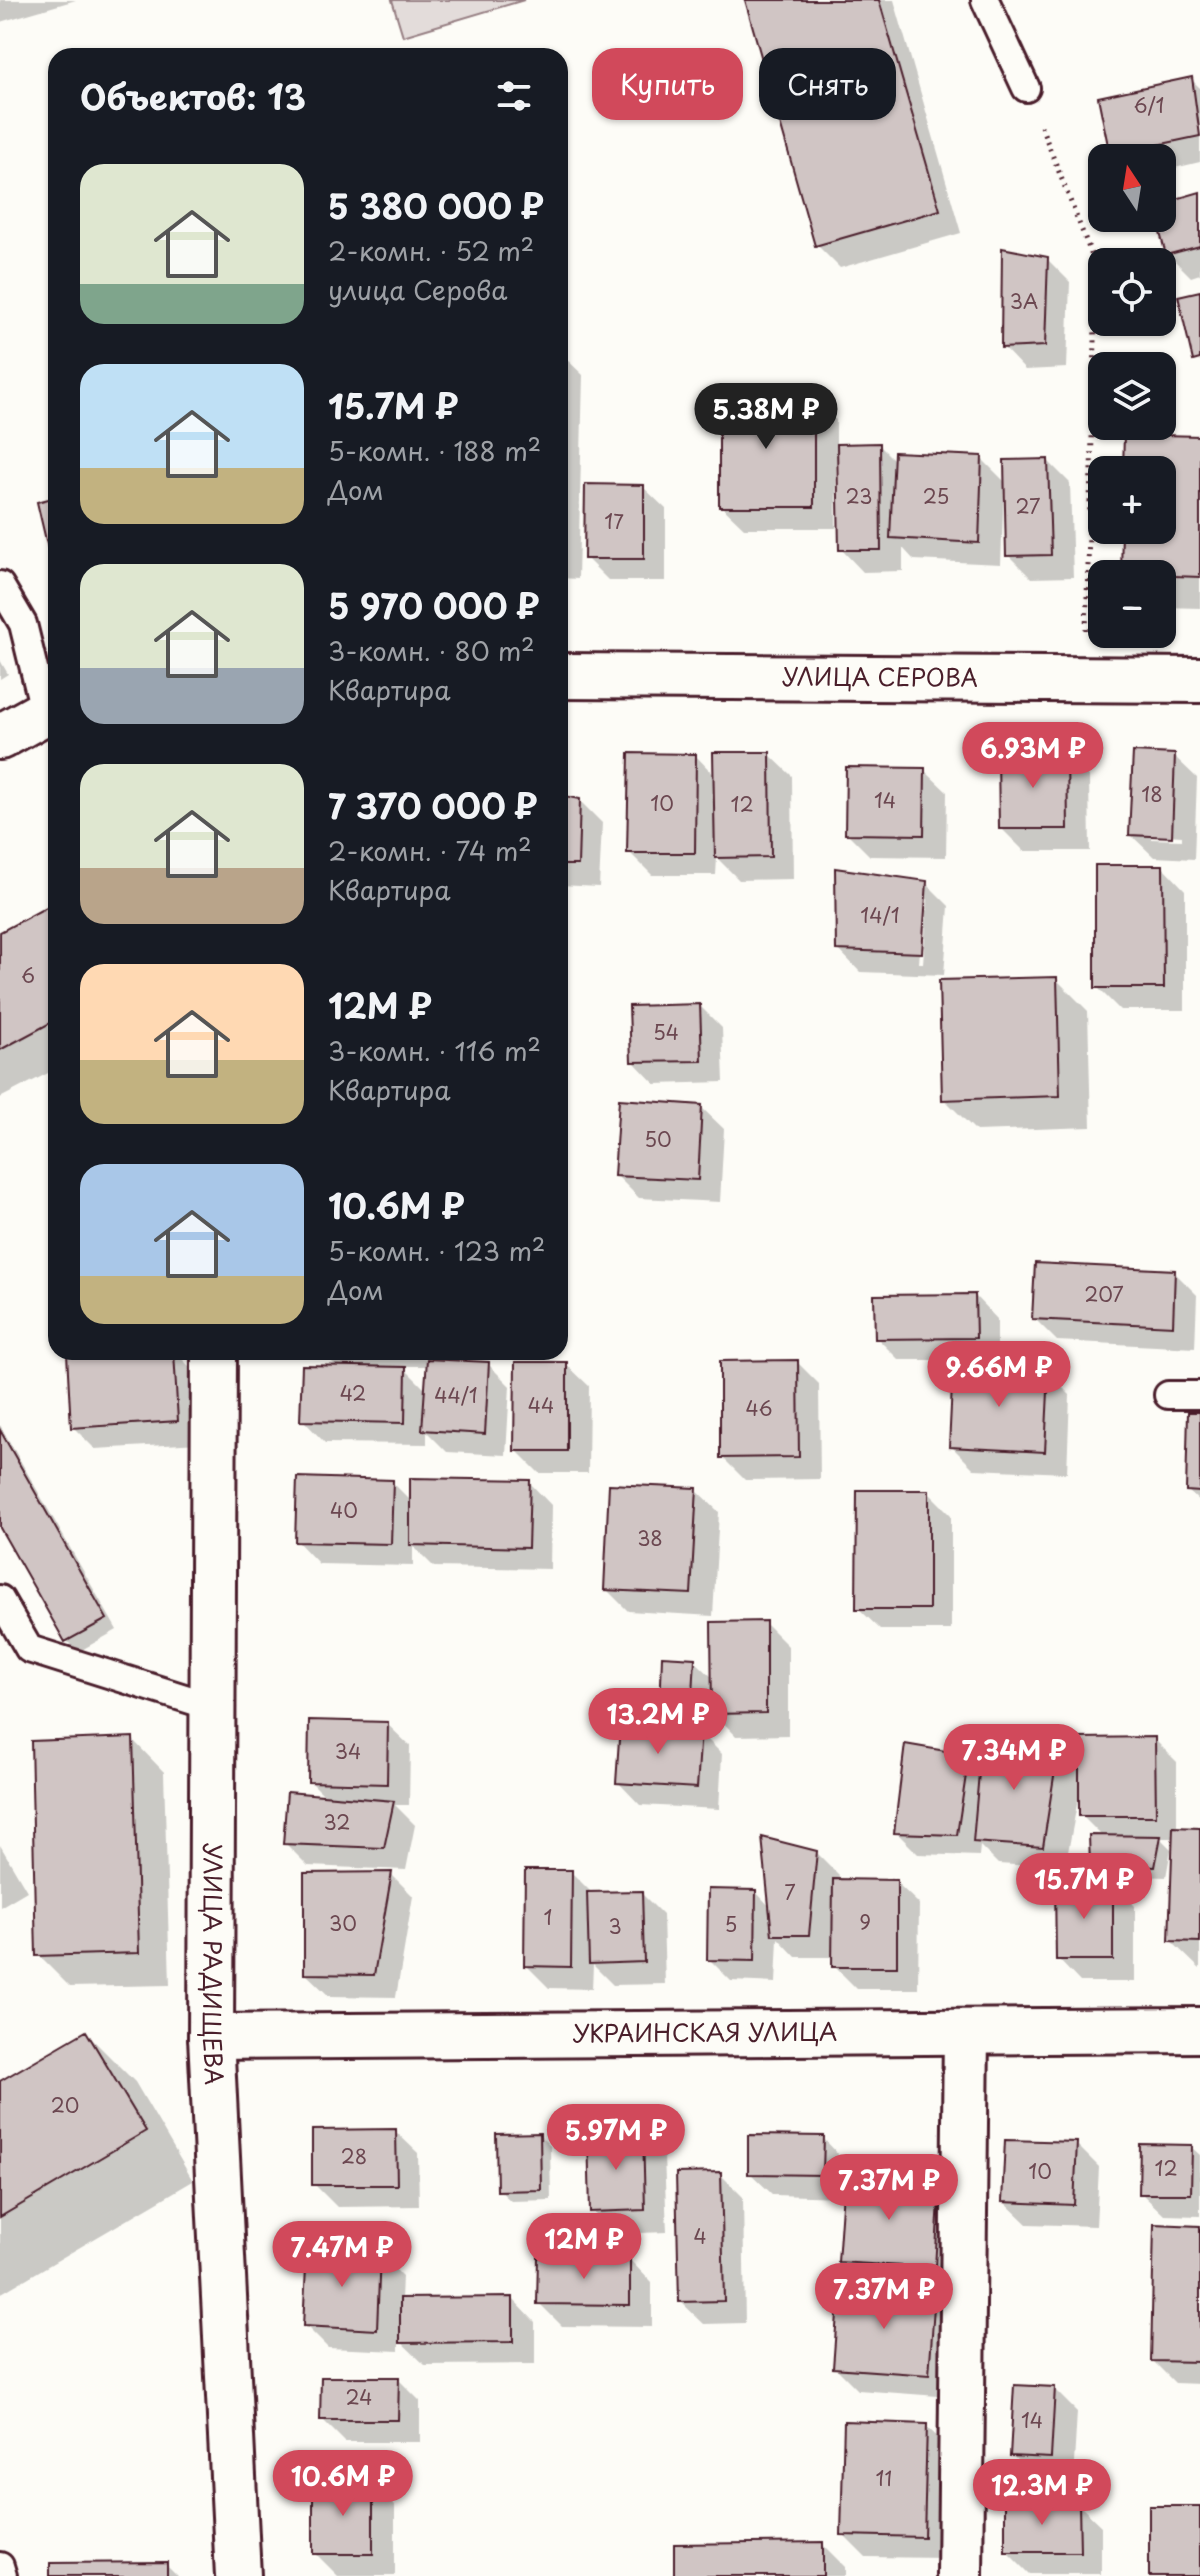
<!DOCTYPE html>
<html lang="ru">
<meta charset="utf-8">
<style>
body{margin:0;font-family:"Playpen Sans",sans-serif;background:#20242c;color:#f1f3f6;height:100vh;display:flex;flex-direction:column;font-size:30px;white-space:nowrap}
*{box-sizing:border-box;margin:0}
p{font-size:26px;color:#9ea1a6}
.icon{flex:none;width:44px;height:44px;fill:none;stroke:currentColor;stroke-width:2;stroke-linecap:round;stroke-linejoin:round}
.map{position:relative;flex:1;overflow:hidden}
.side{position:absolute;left:48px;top:48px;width:520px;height:1312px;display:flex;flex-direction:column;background:#171b24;border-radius:24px;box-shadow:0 2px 6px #0004}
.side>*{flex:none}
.guide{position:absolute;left:592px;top:48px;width:488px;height:72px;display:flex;gap:16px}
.needle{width:52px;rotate:348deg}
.tools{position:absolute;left:1088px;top:144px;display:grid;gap:16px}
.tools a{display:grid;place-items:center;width:88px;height:88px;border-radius:16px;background:#171b24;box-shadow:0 2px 6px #0004;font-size:40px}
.price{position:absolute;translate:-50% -68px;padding:0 18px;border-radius:28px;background:#d1495b;color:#fff;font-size:26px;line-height:52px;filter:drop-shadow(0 2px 4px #0008)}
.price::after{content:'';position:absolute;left:50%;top:48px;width:24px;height:18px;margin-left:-12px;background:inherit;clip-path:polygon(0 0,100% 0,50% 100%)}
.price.on{background:#222;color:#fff}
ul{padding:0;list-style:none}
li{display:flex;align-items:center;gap:24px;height:200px;padding:0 32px}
li span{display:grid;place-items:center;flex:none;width:224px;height:160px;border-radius:24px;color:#555}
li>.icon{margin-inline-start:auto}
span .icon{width:96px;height:96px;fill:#fffc;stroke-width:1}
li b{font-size:34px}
h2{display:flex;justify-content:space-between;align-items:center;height:96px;padding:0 32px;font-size:34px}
.tag{padding:0 28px;border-radius:24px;background:#171b24;box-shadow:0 2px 6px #0004;font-size:28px;line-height:72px}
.tag.on{background:#d1495b;color:#fff}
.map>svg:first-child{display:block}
.green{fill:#e3dcda;stroke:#967e82;stroke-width:2}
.shadow{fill:#0003;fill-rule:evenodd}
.building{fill:#d0c5c4;stroke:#4a1f2b;stroke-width:2}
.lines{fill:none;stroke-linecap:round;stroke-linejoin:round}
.lane-casing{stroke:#4a1f2b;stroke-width:32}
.street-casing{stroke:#4a1f2b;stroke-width:50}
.path{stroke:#4a1f2b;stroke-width:5;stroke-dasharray:2 6;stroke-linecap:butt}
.lane{stroke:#fdfcf7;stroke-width:26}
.street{stroke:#fdfcf7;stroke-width:44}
.labels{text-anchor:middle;stroke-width:6;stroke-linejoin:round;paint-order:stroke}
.number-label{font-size:20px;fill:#6c4851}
.street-label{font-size:24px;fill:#4a1f2b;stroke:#fdfcf7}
</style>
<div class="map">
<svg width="1200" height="2576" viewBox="0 0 1200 2576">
<rect width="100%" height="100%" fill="#fdfcf7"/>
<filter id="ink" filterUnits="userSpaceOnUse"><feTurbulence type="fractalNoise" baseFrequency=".0125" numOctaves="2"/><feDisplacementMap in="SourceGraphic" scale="16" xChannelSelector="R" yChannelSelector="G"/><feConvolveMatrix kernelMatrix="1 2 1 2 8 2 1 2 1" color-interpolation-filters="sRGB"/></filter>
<g filter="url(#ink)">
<path class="green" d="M392 0H524L403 36Z"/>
<path class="shadow" d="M0 0H76L0 22Z
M747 0H894L961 233 840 268 817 245Z
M1191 79 1200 88V162L1162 171V158H1116L1112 154Z
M1200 194V274L1191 277 1168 254 1158 218H1162V205Z
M1047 259 1070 282 1067 368 1025 370 1003 347Z
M560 353 583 375 578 579 560 578Z
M813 397 836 420V446L879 445 895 461 981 458 1007 484 1048 461 1070 483 1073 577 1031 578 1008 555 1007 487H1004L1001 564 914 560 903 548V571L863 572 841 549 839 463H836V528H744L721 506Z
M1200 438V608L1162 607V574L1124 530H1162V470H1125Z
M643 487 666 509V581H609L586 558Z
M0 660 8 674 0 679Z
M1066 753 1089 776 1090 851H1024L1001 828Z
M769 754 792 776 793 879 739 880 717 858 716 875H652L629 852 696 756 716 777Z
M1174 756 1197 778 1194 859 1154 857 1131 835ZM1152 834 1182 836V840L1152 839Z
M924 770 947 792 946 857 870 856 847 833Z
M560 797 579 800 602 823 599 887 560 885Z
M1163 867 1185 890V1010H1120L1097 987Z
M926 883 949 906 944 975 860 972 838 949ZM924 899H928L923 963H919Z
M56 905V1069L0 1098V934Z
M1056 979 1088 1011 1091 1127 976 1131 944 1099Z
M700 1006 722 1028 724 1082 655 1084 633 1061Z
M701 1107 724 1129 720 1202 639 1198 616 1175Z
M1174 1272 1197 1295 1195 1348 1057 1341 1034 1318Z
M975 1296 997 1319V1360H899L877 1338Z
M131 1352H175L195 1372 200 1443 95 1449 73 1427 69 1356Z
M322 1352H458V1363L488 1364 510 1386 506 1455 447 1452 427 1432V1444L325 1443 303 1420 338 1368ZM402 1366H428L427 1391Z
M797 1362 819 1384 820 1479 745 1480 722 1457Z
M566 1364 589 1386 588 1473H539L516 1450Z
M1048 1373 1070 1395 1067 1473 974 1469 951 1446Z
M1200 1414V1502L1188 1491Z
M0 1425 117 1630 78 1652 67 1641 0 1524Z
M392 1482 412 1502 529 1482 551 1505 550 1569 434 1567 413 1546V1566L319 1564 297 1541Z
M696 1490 719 1512 713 1616 628 1611 606 1589Z
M928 1492 951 1515V1630H881L858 1608Z
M765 1623 788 1646V1735L736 1736 715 1714 714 1735 702 1734 722 1754 719 1809 640 1805 618 1782 682 1731 662 1710 694 1660 714 1679Z
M387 1724 410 1746 409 1805H395L415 1825 406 1870 308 1866 286 1844 326 1797 310 1781Z
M132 1739 164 1772 170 1985 70 1987 38 1955Z
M1154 1739 1177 1762V1830H1200V1969L1171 1941 1175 1838H1160L1171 1849 1166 1877 1103 1875 1092 1864 1103 1837 1081 1815V1783L1065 1868 998 1864 980 1846 979 1856 918 1854 896 1832 968 1757 981 1770 1058 1746 1081 1768Z
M0 1845 27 1891 0 1907Z
M816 1852 839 1875 838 1881 896 1882 919 1904 918 1989H857L834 1966V1957H796L778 1938 776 1983 731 1981 709 1959 756 1892 771 1908Z
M571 1872 593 1894 641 1893 663 1915 665 1984 613 1985 593 1965 592 1989 549 1988 526 1965Z
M391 1874 413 1896 396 1997 329 1996 306 1974Z
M1113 1884 1135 1906V1982H1080L1058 1959Z
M86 2033 135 2082 193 2181 0 2294V2084Z
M395 2131 418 2153 419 2206 337 2207 314 2184Z
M642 2134 664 2156 667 2232 614 2234 592 2211Z
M539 2135 550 2146 551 2200 511 2201 499 2190Z
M823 2138 845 2161V2178L939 2183 962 2206 957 2290 863 2284 840 2261 845 2197 773 2195 750 2173Z
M1076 2144 1099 2167 1096 2226 1027 2224 1004 2202Z
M1191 2147 1200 2155V2216L1164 2215 1141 2193Z
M720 2174 743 2197 745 2323 704 2324 681 2302Z
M1200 2228V2384L1175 2383 1153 2361Z
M380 2254 402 2276 401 2300 513 2299 535 2322V2364L425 2365 399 2340V2351L328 2348 305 2325Z
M630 2260 652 2283V2327L562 2326 539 2303Z
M934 2295 956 2318 951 2397 858 2390 835 2367Z
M398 2379 420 2401V2442H345L322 2419Z
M1054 2389 1077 2412 1073 2480 1034 2478 1012 2455Z
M926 2426 949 2448 946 2558 866 2557 843 2534Z
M372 2483 395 2505V2576H338L315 2553Z
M1078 2504 1101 2526V2574H1029L1007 2552Z
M822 2544 845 2567V2576H676Z
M166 2564 178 2576H52Z"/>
<path class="building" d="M745 0H879L940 210 815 246Z
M1192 77 1200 136 1110 155 1098 97Z
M1200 192V246L1166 255 1156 218H1162V203Z
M1002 248 1048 257 1045 346 1001 348Z
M1200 291V359L1193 361 1178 296Z
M719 395H814V507H719Z
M1124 434 1200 436V577L1121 574 1122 530H1162V470H1123Z
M880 443 881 550H839L837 444Z
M894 452 982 456 979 543 890 538Z
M1048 459 1051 555 1006 556 1004 460Z
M585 484 644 485V559H584Z
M56 497V583L37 502Z
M1067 751 1068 829H999L998 752Z
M713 752H770L771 857 715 858Z
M1133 752 1175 754 1172 837 1129 835Z
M629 753 696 754 695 853H627Z
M846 767 925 768 924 835 845 834Z
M560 795 580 799 578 865H560Z
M1095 865H1163L1164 988H1095Z
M835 868 927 881 922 953 836 950Z
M56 902V1020L0 1050V932Z
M1057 977 1060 1096 942 1100 939 980Z
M700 1004 702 1061 631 1062 629 1006Z
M619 1099 702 1105 698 1180 614 1176Z
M1035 1263 1175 1270 1173 1326 1032 1319Z
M975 1294 976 1338 875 1339 874 1295Z
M174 1352 178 1421 71 1428 67 1354Z
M427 1359 489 1362 485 1434 422 1430Z
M798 1360 799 1457 720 1458V1361Z
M515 1362H567V1451H514Z
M302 1365 406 1367 405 1423 300 1421Z
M953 1365 1049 1371 1045 1452 949 1447Z
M1188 1412H1200V1492L1186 1491Z
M0 1430 107 1619 65 1642 0 1528Z
M297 1477 393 1480 391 1544 295 1542Z
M410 1478 530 1480 528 1548 410 1545Z
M609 1484 697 1488 691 1594 604 1590Z
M857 1490H929V1609H856Z
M766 1621V1713L712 1714 711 1622Z
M662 1656 695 1658 692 1713 660 1711Z
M309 1720 388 1722 387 1784 308 1782Z
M620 1725 701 1730 697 1788 616 1783Z
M133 1737 139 1953 36 1956 31 1741Z
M1155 1737 1156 1816H1079V1738Z
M982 1738 1059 1744 1043 1847 973 1842Z
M905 1744 969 1755 957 1835 894 1833Z
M287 1792 394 1801 384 1848 283 1844Z
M1173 1827 1200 1828V1942L1169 1941Z
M1089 1835 1161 1836 1155 1867 1090 1864Z
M762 1837 817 1851 809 1935H772Z
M525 1870H572L571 1967 524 1966Z
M392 1872 374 1975 304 1974V1873Z
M833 1879 897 1880V1967H832Z
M1055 1881 1113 1882V1960H1056Z
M708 1889 756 1890 755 1961 707 1960Z
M642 1891 644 1962 589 1964 587 1892Z
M86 2031 146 2131 0 2217V2081Z
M396 2129 397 2185H312V2130Z
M643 2132 645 2210 590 2212 588 2133Z
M540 2133 541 2190 497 2191 496 2134Z
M748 2135 824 2136 823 2175 748 2174Z
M1005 2140 1077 2142 1074 2205 1002 2202Z
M1140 2144 1192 2145 1191 2194H1139Z
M721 2172 724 2301 679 2302 676 2173Z
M844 2176 940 2182 935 2268 838 2262Z
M1154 2224 1200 2226V2362L1151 2361Z
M307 2248 380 2252 377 2330 303 2326Z
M538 2257 630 2258V2305L537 2304Z
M839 2287 935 2293 929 2375 833 2368Z
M513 2297V2342L400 2343V2298Z
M321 2377H399L398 2420H320Z
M1014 2385 1055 2387 1051 2458 1010 2456Z
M844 2421 927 2424 924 2537 841 2535Z
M373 2481V2554H313V2482Z
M1079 2502 1080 2552H1005V2503Z
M1149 2506H1200V2576H1149Z
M823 2542V2576H674V2544Z
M167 2562V2576H50V2563Z"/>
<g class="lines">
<defs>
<path id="lane" d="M985 0 1026 88
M0 585 23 624 44 710
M1168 1395H1200
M0 1599 29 1649 213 1707
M0 2566 3 2576"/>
<g id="street">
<path id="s1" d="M560 676 1200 680"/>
<path d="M0 737 56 706"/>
<path id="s2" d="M214 1352 211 2037 238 2576"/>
<path id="s3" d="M211 2037 1200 2030"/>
<path d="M960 2576 966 2033"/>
</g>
</defs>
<use href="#lane" class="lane-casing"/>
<use href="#street" class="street-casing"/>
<path class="path" d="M1041 126 1092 256 1095 341 1086 630"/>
<use href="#lane" class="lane"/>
<use href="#street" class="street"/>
</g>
</g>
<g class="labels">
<g class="number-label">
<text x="1149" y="113">6/1</text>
<text x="1024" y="309">3А</text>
<text x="859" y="504">23</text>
<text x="936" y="504">25</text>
<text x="1028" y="514">27</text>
<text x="614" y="529">17</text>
<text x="1152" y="802">18</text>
<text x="885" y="808">14</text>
<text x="662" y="811">10</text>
<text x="742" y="812">12</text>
<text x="880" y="923">14/1</text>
<text x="28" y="983">6</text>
<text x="666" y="1040">54</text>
<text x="658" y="1147">50</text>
<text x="1104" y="1302">207</text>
<text x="353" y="1401">42</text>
<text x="456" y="1403">44/1</text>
<text x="541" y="1413">44</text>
<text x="759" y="1416">46</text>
<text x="344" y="1518">40</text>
<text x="650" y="1546">38</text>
<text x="348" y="1759">34</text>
<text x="337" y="1830">32</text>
<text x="790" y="1900">7</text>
<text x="548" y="1925">1</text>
<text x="865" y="1930">9</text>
<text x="343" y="1931">30</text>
<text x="731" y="1932">5</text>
<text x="615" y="1934">3</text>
<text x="65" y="2113">20</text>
<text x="354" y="2164">28</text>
<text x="1166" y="2176">12</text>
<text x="1040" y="2179">10</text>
<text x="700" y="2244">4</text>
<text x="359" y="2405">24</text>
<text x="1032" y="2428">14</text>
<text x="884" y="2486">11</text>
</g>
<g class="street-label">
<text dy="8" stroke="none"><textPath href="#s1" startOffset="320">УЛИЦА СЕРОВА</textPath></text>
<text dy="8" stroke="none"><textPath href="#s2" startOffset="612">УЛИЦА РАДИЩЕВА</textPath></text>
<text dy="8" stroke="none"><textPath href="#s3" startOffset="494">УКРАИНСКАЯ УЛИЦА</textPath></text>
</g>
</g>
</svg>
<div class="tools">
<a><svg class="needle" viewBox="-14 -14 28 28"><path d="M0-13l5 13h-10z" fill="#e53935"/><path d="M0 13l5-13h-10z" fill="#9ea1a6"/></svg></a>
<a><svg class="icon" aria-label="locate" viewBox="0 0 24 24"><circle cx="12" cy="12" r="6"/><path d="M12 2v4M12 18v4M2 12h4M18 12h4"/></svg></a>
<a><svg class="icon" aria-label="layers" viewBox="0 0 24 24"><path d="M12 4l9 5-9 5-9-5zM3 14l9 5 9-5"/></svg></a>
<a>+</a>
<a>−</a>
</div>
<b class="price on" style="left:766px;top:451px">5.38M ₽</b>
<b class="price" style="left:1033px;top:790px">6.93M ₽</b>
<b class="price" style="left:999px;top:1409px">9.66M ₽</b>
<b class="price" style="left:658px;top:1756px">13.2M ₽</b>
<b class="price" style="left:1014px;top:1792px">7.34M ₽</b>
<b class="price" style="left:1084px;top:1921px">15.7M ₽</b>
<b class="price" style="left:616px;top:2172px">5.97M ₽</b>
<b class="price" style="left:889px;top:2222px">7.37M ₽</b>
<b class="price" style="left:584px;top:2281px">12M ₽</b>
<b class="price" style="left:342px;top:2289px">7.47M ₽</b>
<b class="price" style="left:884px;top:2331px">7.37M ₽</b>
<b class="price" style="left:343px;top:2518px">10.6M ₽</b>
<b class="price" style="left:1042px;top:2527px">12.3M ₽</b>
<div class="guide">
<a class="tag on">Купить</a>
<a class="tag">Снять</a>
</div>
<section class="side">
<h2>Объектов: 13<svg class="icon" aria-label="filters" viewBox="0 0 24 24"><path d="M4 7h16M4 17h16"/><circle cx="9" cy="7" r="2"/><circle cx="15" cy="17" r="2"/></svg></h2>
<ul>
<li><span style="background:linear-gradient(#dfe7d0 75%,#7fa58c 0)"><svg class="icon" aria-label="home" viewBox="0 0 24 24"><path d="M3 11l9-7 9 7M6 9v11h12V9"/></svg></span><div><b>5 380 000 ₽</b><p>2-комн. · 52 m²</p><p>улица Серова</p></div></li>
<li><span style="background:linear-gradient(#bfe0f5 65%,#c2b280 0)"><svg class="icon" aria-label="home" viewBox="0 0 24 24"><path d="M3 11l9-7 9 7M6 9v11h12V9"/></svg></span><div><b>15.7M ₽</b><p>5-комн. · 188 m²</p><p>Дом</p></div></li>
<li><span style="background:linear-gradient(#dfe7d0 65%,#9aa5b1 0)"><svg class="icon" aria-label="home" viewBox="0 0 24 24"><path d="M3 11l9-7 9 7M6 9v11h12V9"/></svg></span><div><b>5 970 000 ₽</b><p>3-комн. · 80 m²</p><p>Квартира</p></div></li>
<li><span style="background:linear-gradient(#dfe7d0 65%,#b9a48a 0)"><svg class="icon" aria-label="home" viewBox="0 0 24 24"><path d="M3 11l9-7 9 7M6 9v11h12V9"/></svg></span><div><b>7 370 000 ₽</b><p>2-комн. · 74 m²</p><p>Квартира</p></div></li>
<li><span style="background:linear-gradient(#ffd9b3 60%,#c2b280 0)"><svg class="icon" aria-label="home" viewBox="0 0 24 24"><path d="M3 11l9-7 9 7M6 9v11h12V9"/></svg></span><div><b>12M ₽</b><p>3-комн. · 116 m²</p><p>Квартира</p></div></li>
<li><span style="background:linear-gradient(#a9c7e8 70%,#c2b280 0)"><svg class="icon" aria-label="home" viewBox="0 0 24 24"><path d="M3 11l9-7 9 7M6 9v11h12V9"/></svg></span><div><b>10.6M ₽</b><p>5-комн. · 123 m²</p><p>Дом</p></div></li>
</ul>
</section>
</div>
